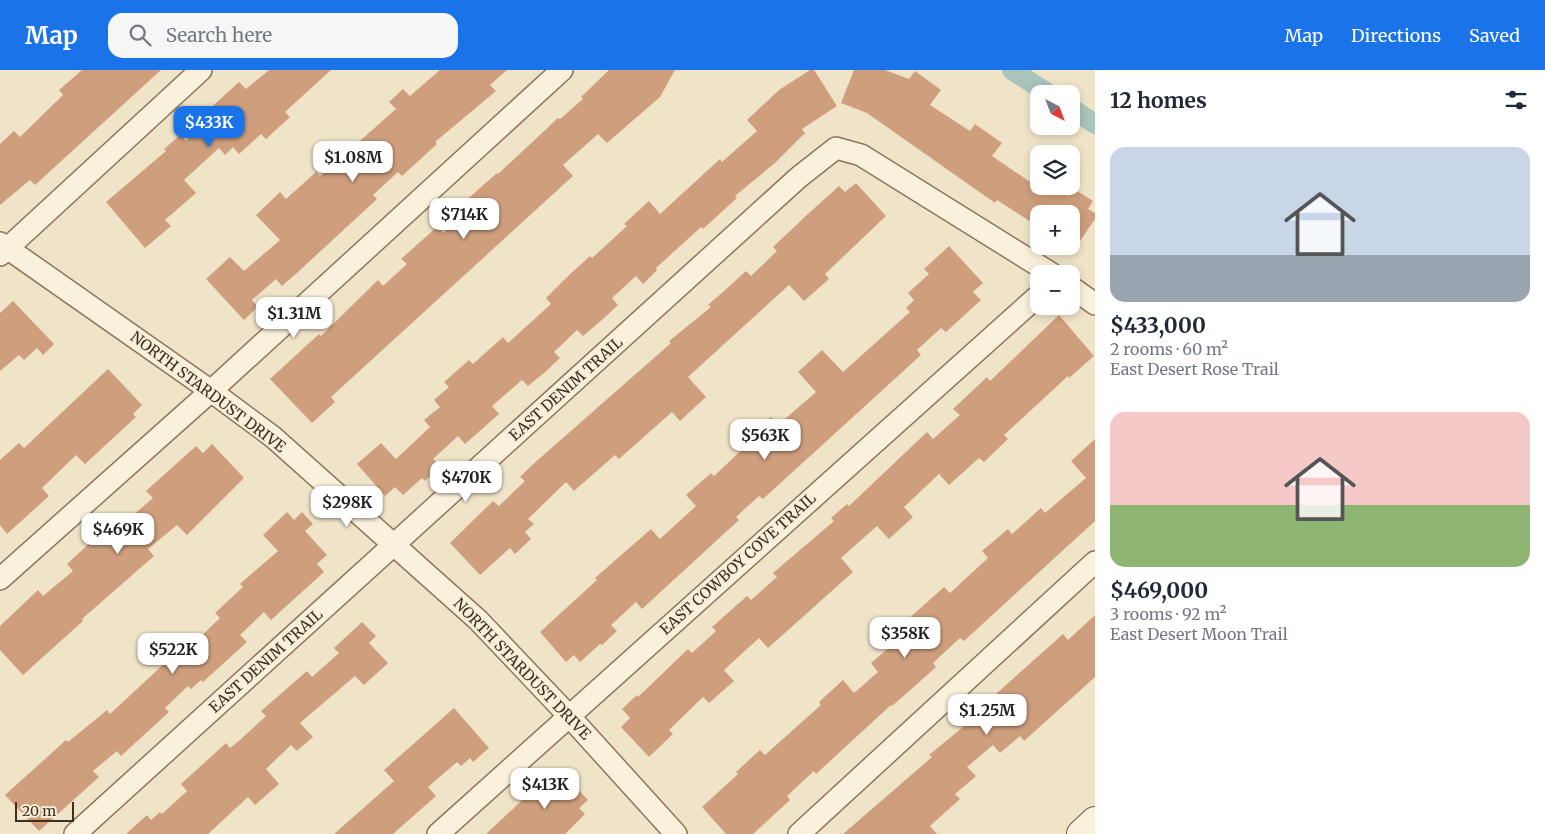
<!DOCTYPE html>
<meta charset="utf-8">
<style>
body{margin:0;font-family:Merriweather,serif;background:#f6f6f7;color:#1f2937;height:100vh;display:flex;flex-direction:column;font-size:19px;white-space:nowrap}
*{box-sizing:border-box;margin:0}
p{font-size:16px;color:#747a83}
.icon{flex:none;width:28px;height:28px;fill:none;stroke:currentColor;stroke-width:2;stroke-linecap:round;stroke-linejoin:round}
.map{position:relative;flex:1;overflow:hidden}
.sheet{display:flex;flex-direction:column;background:#fff;width:450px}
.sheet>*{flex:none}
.needle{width:32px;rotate:138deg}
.fabs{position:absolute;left:1030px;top:15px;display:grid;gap:10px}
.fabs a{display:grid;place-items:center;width:50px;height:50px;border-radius:10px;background:#fff;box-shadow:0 2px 8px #0003;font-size:25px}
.scale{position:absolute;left:15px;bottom:12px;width:59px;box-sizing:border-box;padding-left:5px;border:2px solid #3d2e20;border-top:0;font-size:14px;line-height:18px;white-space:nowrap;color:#3d2e20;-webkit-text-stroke:4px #f7eed8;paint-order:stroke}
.price{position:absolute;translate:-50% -42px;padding:0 11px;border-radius:10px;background:#fff;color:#222;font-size:16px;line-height:32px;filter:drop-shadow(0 1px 2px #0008)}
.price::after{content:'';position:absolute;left:50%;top:30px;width:15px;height:11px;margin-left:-8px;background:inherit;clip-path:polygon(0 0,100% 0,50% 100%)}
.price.active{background:#1a73e8;color:#fff}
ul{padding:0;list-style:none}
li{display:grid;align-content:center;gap:10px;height:265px;padding:0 15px}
li span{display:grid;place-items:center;height:155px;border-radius:15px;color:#555}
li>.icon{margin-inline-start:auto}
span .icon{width:90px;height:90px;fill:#fffc;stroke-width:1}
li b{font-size:21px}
h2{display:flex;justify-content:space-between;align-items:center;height:60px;padding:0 15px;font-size:21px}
header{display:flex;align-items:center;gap:30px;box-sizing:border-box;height:70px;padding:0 25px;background:#1a73e8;color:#fff}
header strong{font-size:24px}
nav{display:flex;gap:28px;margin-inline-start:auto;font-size:18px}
.search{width:350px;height:45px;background:#f6f6f7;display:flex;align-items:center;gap:12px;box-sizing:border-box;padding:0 18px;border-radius:15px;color:#747a83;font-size:19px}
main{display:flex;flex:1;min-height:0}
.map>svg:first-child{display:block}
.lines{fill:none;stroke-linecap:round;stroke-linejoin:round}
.canal{stroke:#a9c4bc;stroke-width:20}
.building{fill:#cf9f7d}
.street-casing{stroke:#8d765c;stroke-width:24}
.secondary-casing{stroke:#6f573f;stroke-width:30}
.street{stroke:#faf1dc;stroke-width:21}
.secondary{stroke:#faf1dc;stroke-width:28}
.labels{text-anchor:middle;stroke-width:4;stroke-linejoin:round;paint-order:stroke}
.street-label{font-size:15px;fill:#3d2e20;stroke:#f7eed8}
</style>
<header>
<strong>Map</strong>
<div class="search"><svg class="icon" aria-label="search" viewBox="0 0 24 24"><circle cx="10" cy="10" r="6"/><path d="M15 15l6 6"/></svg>Search here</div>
<nav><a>Map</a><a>Directions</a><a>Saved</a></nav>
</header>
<main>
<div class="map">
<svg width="1095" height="764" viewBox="0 0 1095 764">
<rect width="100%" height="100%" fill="#f0e4c8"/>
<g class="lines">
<path class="canal" d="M1012 0 1049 24
M1071 38 1095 54"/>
</g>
<path class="building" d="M82 0H161L35 115 30 110 0 135V74L14 61 20 67 63 25 59 20Z
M269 0H331L285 42 290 47 266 69 261 64 239 84 233 77 225 85 219 78 184 110 196 123 165 150 171 156 145 178 106 132 166 81 164 79 180 65 186 71 210 48 205 43 239 12 246 19Z
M440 0H507L490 15 496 21 435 72 437 74 402 106 398 102 373 125 377 129 298 202 282 216 276 209 252 230 258 237 244 250 206 209 230 187 244 201 280 170 256 145 280 122 286 129 316 102 320 106 396 39 389 32 403 19 410 26Z
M609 0H675L660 27 607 73 598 64 563 95 573 106 331 327 335 332 312 353 270 309 319 264 321 266 378 210 383 216 407 194 401 189 438 156 443 163 469 140 463 133 497 103 498 104 558 48 560 49 583 29 581 27Z
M810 0H814L837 36 802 59 805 63 776 92 735 126 737 128 703 159 701 157 656 198 657 200 643 214 636 206 612 228 618 235 603 249 583 266 577 260 554 282 560 288 544 303 528 316 522 310 492 336 499 344 465 374 458 366 433 389 440 396 425 411 422 408 403 425 395 417 385 426 357 394 381 373 396 389 430 357 424 350 440 337 434 330 449 317 444 312 469 290 473 294 503 267 508 273 551 234 546 228 566 208 590 186 592 188 627 156 624 154 649 131 660 144 720 89 722 92 757 61 747 50 779 20Z
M854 0H885L909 9 915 1 941 20 930 35 970 61 975 54 1002 73 992 86 1036 116H1054L1069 126 1074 119 1093 131 1088 139 1095 143V149L1071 184V144H1039V157L997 130 995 133 867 43 841 33Z
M856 113 886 146 825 204 829 209 804 231 789 215 688 307 706 327 680 351 672 342 619 389 615 385 574 421 566 412 528 449 534 454 525 462 531 469 515 484 510 478 480 505 450 473 493 431 499 436 525 411 520 407 531 396 671 273 669 271 711 237 708 235 724 221 746 201 751 206 777 181 773 177 809 143 839 116 845 122Z
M949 176 983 213 973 222 981 230 946 262 941 258 917 280 921 285 763 429 759 426 736 447 739 450 642 539 636 532 611 555 617 561 602 575 600 574 580 592 574 585 566 592 540 562 597 510 595 508 651 459 660 469 696 436 686 425 711 403 714 406 749 373 747 370 771 347 778 355 816 322 798 302 822 280 843 302 910 242 906 238 914 230 908 223 929 204 924 199Z
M13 231 54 274 43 285 37 278 24 290 19 285 0 301V243Z
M1059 245 1094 286 1069 308 1068 306 1004 365 1008 369 984 392 979 388 949 415 939 404 904 437 913 447 889 469 877 456 841 488 853 502 768 578 759 568 724 600 734 611 709 633 703 627 669 660 673 664 649 687 621 657 630 648 622 639 637 625 638 627 688 579 692 583 716 561 712 557 747 526 751 530 777 507 773 503 834 451 831 448 847 434 849 436 927 362 933 369 960 345 953 339 987 307 990 311Z
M108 299 142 335 133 344 136 347 85 394 76 385 42 418 49 426 7 464 0 455V390L19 373 24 378Z
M1095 369V451L964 571 960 568 933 593 936 597 916 615 892 636 891 635 816 704 814 701 787 726 790 730 753 764H726L702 737 738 704 736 702 760 680 765 685 821 635 819 632 843 610 854 623 878 602 871 593 891 576 885 570 944 517 950 523 988 488 982 481 1008 459 1012 464 1041 438 1045 443 1086 408 1071 391Z
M212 374 244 408 187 465 177 455 148 479 154 486 82 549 83 551 23 605 0 580V556L38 520 43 526 73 501 67 494 117 448 123 454 153 428 146 421 196 376 203 383Z
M287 442 294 450 302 442 313 454 305 461 327 485 317 494 324 502 271 550 264 542 240 565 247 572 203 612 201 610 191 619 188 616 165 638 169 642 121 686 117 681 93 701 99 707 39 761 5 725 66 670 68 672 107 640 110 644 166 592 160 585 185 563 194 573 220 548 215 543 243 517 240 514 278 481 263 465Z
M1095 545V607L1024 671 1020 666 1000 683 993 675 967 697 976 706 955 724 960 729 930 756 937 764H843L932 687 929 685 991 634 988 631 1063 564 1068 570Z
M362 552 376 566 369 573 388 593 364 615 355 606 300 653 313 667 297 681 291 675 266 699 279 714 255 735 248 727 208 764H126L147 745 151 750 160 742 162 744 187 721 181 714 226 673 230 678 240 670 266 646 261 641 307 601 312 607 339 583 334 578Z
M454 638 489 678 473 692 470 688 461 696 457 692 428 717 436 726 393 764H334L394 711 384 700Z
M563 704 588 730 579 738 585 744 565 764H486L548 706 554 713Z"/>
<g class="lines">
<defs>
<path id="street" d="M0 173 211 321 273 367 478 550 569 646 676 764
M0 185 201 0
M1071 217 1095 234
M0 509 211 321 562 0
M75 764 799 107 836 78 861 85 1052 204
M438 764 1039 225
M799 764 1095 492"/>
<path id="secondary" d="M1081 764 1095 751"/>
</defs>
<use href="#street" class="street-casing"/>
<use href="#secondary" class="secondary-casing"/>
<use href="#street" class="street"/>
<use href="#secondary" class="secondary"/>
</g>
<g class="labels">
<g class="street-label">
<text transform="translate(566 319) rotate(-42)" y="5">EAST DENIM TRAIL</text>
<text transform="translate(208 322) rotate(37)" y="5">NORTH STARDUST DRIVE</text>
<text transform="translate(738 494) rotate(-42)" y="5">EAST COWBOY COVE TRAIL</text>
<text transform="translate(266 591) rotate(-42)" y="5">EAST DENIM TRAIL</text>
<text transform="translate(522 599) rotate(46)" y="5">NORTH STARDUST DRIVE</text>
</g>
</g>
</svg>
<div class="fabs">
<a><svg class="needle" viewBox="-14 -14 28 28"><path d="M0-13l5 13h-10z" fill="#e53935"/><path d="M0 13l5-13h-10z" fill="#747a83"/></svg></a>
<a><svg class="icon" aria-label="layers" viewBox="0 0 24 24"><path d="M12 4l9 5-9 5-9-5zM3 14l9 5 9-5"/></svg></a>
<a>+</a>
<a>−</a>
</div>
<div class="scale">20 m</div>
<b class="price active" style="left:209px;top:78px">$433K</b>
<b class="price" style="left:353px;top:113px">$1.08M</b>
<b class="price" style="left:464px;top:170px">$714K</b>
<b class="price" style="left:294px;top:269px">$1.31M</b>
<b class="price" style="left:765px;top:391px">$563K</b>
<b class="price" style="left:466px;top:433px">$470K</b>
<b class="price" style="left:347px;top:458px">$298K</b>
<b class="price" style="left:118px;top:485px">$469K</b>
<b class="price" style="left:905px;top:589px">$358K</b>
<b class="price" style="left:173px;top:605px">$522K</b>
<b class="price" style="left:987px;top:666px">$1.25M</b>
<b class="price" style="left:545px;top:740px">$413K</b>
</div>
<section class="sheet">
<h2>12 homes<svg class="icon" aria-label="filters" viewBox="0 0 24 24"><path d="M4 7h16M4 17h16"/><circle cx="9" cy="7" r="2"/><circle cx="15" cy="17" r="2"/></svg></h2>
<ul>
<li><span style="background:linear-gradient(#c9d6e8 70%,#9aa5b1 0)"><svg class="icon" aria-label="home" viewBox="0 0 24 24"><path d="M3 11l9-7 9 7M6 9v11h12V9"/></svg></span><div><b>$433,000</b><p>2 rooms · 60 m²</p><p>East Desert Rose Trail</p></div></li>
<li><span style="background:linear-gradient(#f6c9c9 60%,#8fb573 0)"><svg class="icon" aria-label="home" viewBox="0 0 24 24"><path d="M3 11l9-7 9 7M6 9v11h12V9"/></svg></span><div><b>$469,000</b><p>3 rooms · 92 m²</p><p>East Desert Moon Trail</p></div></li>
</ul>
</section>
</main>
